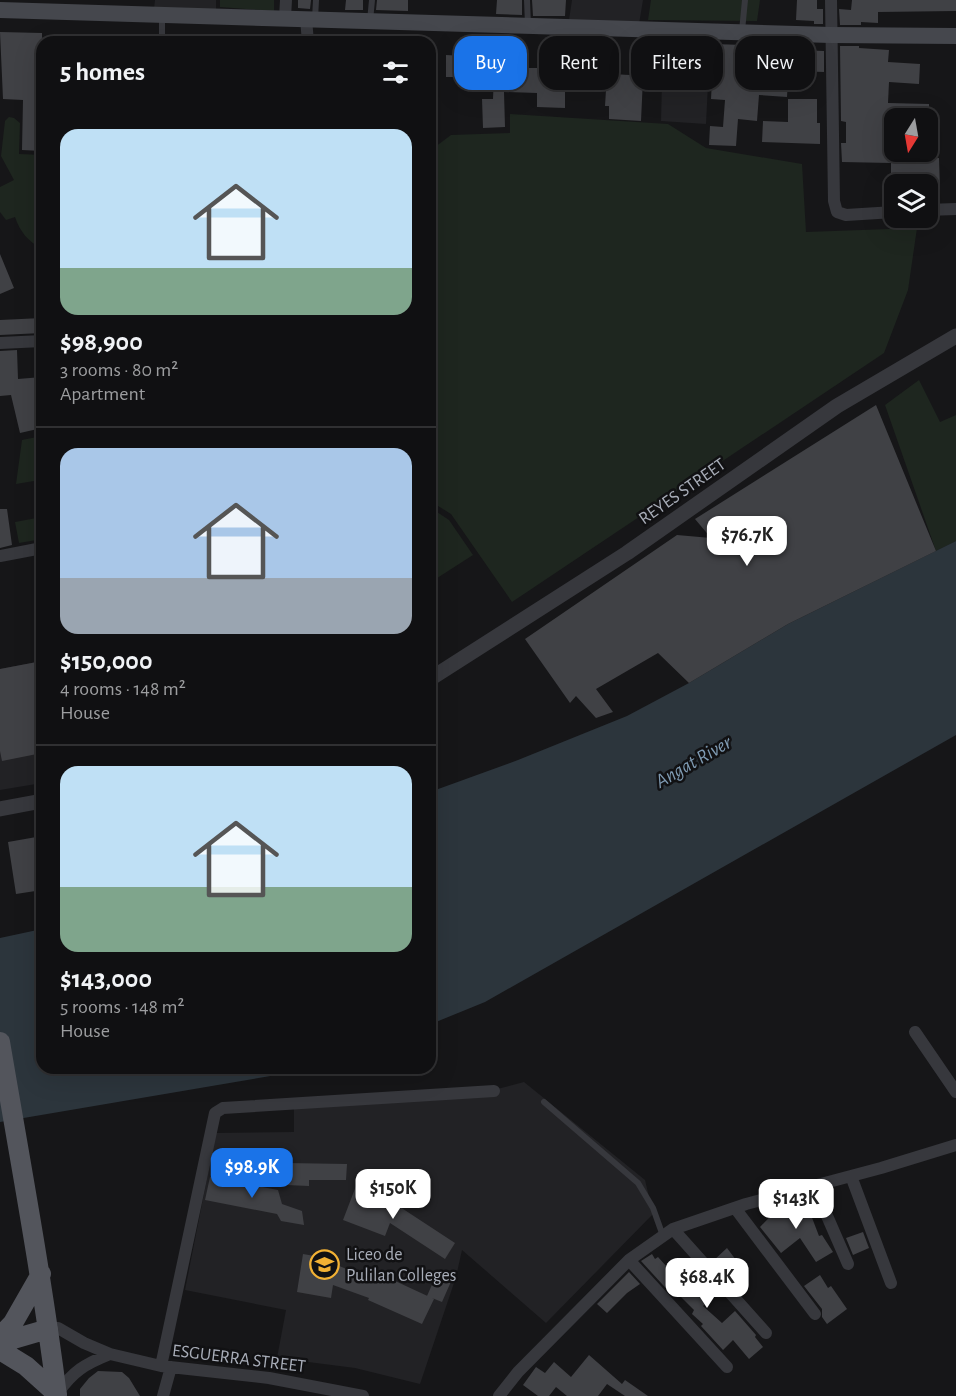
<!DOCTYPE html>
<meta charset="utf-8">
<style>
body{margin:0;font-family:"Alegreya Sans",sans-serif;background:#19191b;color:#f1f3f6;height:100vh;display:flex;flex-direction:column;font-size:22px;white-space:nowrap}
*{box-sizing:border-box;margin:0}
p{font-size:20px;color:#9c9d9f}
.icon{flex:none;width:33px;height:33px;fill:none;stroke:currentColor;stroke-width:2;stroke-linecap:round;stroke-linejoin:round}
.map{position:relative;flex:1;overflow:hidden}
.sheet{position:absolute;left:36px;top:36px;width:400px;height:1038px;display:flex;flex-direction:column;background:#101012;border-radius:18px;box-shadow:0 6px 24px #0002,0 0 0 2px #303032}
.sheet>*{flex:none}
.hud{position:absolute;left:454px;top:36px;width:411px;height:54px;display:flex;gap:12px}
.needle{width:39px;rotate:191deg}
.fabs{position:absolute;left:884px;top:108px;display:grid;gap:12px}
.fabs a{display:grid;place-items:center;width:54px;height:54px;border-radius:12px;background:#101012;box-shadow:0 6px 24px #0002,0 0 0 2px #303032;font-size:30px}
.price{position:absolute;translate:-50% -51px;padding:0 14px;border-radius:12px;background:#fff;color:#222;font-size:20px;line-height:39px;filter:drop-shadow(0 2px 3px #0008)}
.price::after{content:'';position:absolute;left:50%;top:36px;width:18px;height:14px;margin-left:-9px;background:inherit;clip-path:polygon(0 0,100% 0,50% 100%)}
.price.on{background:#1a73e8;color:#fff}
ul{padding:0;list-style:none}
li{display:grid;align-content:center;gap:12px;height:318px;padding:0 24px}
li+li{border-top:2px solid #303032}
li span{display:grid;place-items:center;height:186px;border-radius:18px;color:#555}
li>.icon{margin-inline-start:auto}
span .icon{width:108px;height:108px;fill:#fffc;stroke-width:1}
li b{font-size:26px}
h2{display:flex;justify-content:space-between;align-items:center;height:72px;padding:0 24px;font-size:26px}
.chip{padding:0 21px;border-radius:18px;background:#101012;box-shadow:0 6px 24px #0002,0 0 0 2px #303032;font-size:21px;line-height:54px}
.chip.on{background:#1a73e8;color:#fff}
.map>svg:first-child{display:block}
.built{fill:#222225}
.green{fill:#1e261f}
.water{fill:#2c353c}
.building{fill:#404145}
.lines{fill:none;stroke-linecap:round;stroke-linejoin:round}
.service{stroke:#37383d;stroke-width:6}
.minor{stroke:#37383d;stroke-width:12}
.tertiary{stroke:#37383d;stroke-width:15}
.secondary{stroke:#45474d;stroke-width:16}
.primary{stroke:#53555c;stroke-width:20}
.labels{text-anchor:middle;stroke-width:5;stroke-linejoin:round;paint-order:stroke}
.street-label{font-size:18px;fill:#a8adb8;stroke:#111113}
.poi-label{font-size:18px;fill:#a8adb8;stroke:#111113;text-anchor:start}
.water-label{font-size:20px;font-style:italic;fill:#7f9bb3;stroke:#111113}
</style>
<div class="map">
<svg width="956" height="1396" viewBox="0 0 956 1396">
<rect width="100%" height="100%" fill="#161618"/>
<path class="built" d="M155 0H216V12L154 9Z
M572 0H643L639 24 569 20Z
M663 42 710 44 706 124 661 121Z
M42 661V783L0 790V669Z
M524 1082 645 1180 653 1214 546 1323 462 1250 456 1277 420 1384 355 1368 277 1358 286 1310 185 1290 216 1133 294 1132V1105L482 1093Z"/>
<path class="green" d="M220 0H274V11L220 7Z
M651 0H760L757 21 648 20Z
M510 114 668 124 706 148 802 164 806 232 917 228 908 290 884 353 512 602 451 514 430 501 431 150 451 135 510 133Z
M9 117 14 118 20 123 19 154 42 155V249C28 241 20 232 15 217L6 220 0 212V187L14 180 1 156 5 121Z
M919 380 940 422 956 415V541L936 551 885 405Z
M42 436V492L40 480 16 484 22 440Z
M431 508 449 520 473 555 431 582Z
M42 517V539L19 543 15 522Z"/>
<path class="water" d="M956 541V735L485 1002 431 1024 430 792 518 760 627 716 689 683 788 624Z
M42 929V1068H318L0 1122V938Z"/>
<path class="building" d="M298 0H311L310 9 298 8Z
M346 0H363V10H345Z
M377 0H408V11L376 10Z
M497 0H522V15L496 14Z
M532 0H566L565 16H533Z
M797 0H817V9H823V24H814V21L796 20Z
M852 0H956V11L878 12V23L861 22V25H840L839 9 851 10Z
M0 32 42 33V151L22 150 23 100 3 99Z
M714 44 743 45V52L761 54V63L789 64 787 97 759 95 757 121 738 119 736 146 709 145 710 126 723 127 725 100 711 99Z
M840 46H859V48L889 50 888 62 920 64 919 84 889 82 888 103 929 104V118H894V152H911V159L939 158 940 189H927V184H919V172L891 173V163L842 162 841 143H846V122L841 121Z
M796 50 824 51V72L795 71Z
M446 55 464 56V77H446Z
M575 59 594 60 593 73 630 75V77L643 78 641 121 609 119V106H605L606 90 565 88V108L537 107V93L504 92 505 127 483 128 482 99H493L494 72H504V68H575Z
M788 99H817V123H820V144L762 142 763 121 788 122Z
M0 254 14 288 0 294Z
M42 318V333L0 335V320Z
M17 350 18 379 42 377V404H38L42 428 20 433 11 395 0 396V351Z
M876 405 936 551 788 624 689 683 658 653 596 689 613 712 596 718 576 696 570 703 525 639 677 535 711 538 695 519Z
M0 509H7L12 545 0 548Z
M42 661V753L2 761 0 751V669Z
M42 836V890L16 894 8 842Z
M286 1163 347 1164 346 1180H309V1186L286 1185Z
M210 1177 278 1190 282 1204 302 1211 304 1225 281 1221 277 1214 205 1200Z
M356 1186 398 1202 397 1205 455 1243 445 1259 390 1223 385 1236 343 1220Z
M788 1201 790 1206 806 1202 819 1236 822 1235 833 1252 816 1262 800 1238 781 1253 760 1227 784 1202Z
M863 1232 869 1248 853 1255 846 1238Z
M727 1248 739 1264 726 1276 713 1261Z
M303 1254 338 1260 337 1265 377 1282 380 1274 434 1299 422 1324 368 1300 369 1298 333 1285 331 1298 297 1292Z
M652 1254 655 1259 658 1257 676 1277 678 1275 689 1289 704 1276 719 1292 703 1306 722 1323 735 1311 756 1335 755 1337 763 1347 749 1359 733 1340 723 1350 701 1326 703 1324 692 1314 694 1310 677 1293 673 1296 641 1261Z
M438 1271 453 1277 442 1302 427 1296Z
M629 1272 640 1284 627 1293 607 1313 597 1304Z
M820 1275 828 1288 831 1286 847 1309 827 1324 822 1317V1309L804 1286Z
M589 1355 622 1384 625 1380 648 1396H625L607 1384 598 1396H567L556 1387 549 1396H538L523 1385 536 1367 545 1373 554 1362 571 1377Z
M98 1371 122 1372 129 1378 140 1396H80V1389L89 1378Z"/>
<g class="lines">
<path class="service" d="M527 0 528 25
M162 16V42
M315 19 316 0
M370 21 372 0
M742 31 745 0
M544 1102 638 1183 653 1208 663 1236"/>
<path class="minor" d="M831 0 834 201 837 212 846 215 894 212
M285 18 286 0
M306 19 308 42
M927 210 956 209
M0 343 42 341
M0 556 42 548
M915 1032 956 1092
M851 1176 891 1283
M814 1186 848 1264
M735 1208 815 1314
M673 1229 766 1333
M629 1260 727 1367
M48 1329 58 1328 84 1343 110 1354 161 1366 269 1378 363 1396
M161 1366 215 1113 223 1108 494 1091
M57 1394C73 1371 85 1364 110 1354
M163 1396 171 1367
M499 1396 518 1372 629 1260 673 1229 746 1204 881 1168 956 1145"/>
<path class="tertiary" d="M430 679 627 553 837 406 956 336
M0 809 42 801"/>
<path class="secondary" d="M0 10 831 35 956 36"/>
<path class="primary" d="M0 1042C20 1160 42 1277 57 1396
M0 1337 13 1323 41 1274
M0 1343 48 1329
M0 1350 26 1366 57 1394"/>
</g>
<defs>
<symbol id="university-ring" viewBox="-11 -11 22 22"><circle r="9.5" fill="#111113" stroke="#f2b134" stroke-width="1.5"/><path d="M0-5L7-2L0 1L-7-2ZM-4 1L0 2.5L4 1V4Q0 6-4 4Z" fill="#f2b134"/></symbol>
</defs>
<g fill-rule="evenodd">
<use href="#university-ring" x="308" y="1248" width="33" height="33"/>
</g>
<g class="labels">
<g class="street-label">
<text transform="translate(682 491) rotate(-35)" y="6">REYES STREET</text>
<text transform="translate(239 1358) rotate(7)" y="6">ESGUERRA STREET</text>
</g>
<g class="poi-label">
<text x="346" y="1260">Liceo de<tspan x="346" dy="21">Pulilan Colleges</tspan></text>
</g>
<g class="water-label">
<text transform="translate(693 761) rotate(-30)" y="7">Angat River</text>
</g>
</g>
</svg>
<div class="fabs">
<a><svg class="needle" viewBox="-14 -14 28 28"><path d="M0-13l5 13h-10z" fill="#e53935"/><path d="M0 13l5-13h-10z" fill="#9c9d9f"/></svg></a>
<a><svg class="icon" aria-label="layers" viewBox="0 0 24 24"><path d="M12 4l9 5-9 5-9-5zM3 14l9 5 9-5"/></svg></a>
</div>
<b class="price" style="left:747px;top:567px">$76.7K</b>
<b class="price on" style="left:252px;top:1199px">$98.9K</b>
<b class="price" style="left:393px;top:1220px">$150K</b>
<b class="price" style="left:796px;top:1230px">$143K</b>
<b class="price" style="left:707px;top:1309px">$68.4K</b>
<div class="hud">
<a class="chip on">Buy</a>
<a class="chip">Rent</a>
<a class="chip">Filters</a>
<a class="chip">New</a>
</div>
<section class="sheet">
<h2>5 homes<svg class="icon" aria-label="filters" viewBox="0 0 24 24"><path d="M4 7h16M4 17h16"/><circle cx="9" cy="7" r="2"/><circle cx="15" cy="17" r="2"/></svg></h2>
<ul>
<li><span style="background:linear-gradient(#bfe0f5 75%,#7fa58c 0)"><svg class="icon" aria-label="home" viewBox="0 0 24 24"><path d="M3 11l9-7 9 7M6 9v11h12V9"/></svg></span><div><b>$98,900</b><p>3 rooms · 80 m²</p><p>Apartment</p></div></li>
<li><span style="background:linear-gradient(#a9c7e8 70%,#9aa5b1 0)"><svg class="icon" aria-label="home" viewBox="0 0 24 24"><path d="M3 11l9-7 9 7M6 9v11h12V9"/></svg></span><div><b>$150,000</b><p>4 rooms · 148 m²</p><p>House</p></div></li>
<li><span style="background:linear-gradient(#bfe0f5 65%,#7fa58c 0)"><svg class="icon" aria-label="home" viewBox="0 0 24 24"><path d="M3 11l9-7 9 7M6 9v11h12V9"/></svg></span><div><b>$143,000</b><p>5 rooms · 148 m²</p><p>House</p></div></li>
</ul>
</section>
</div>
